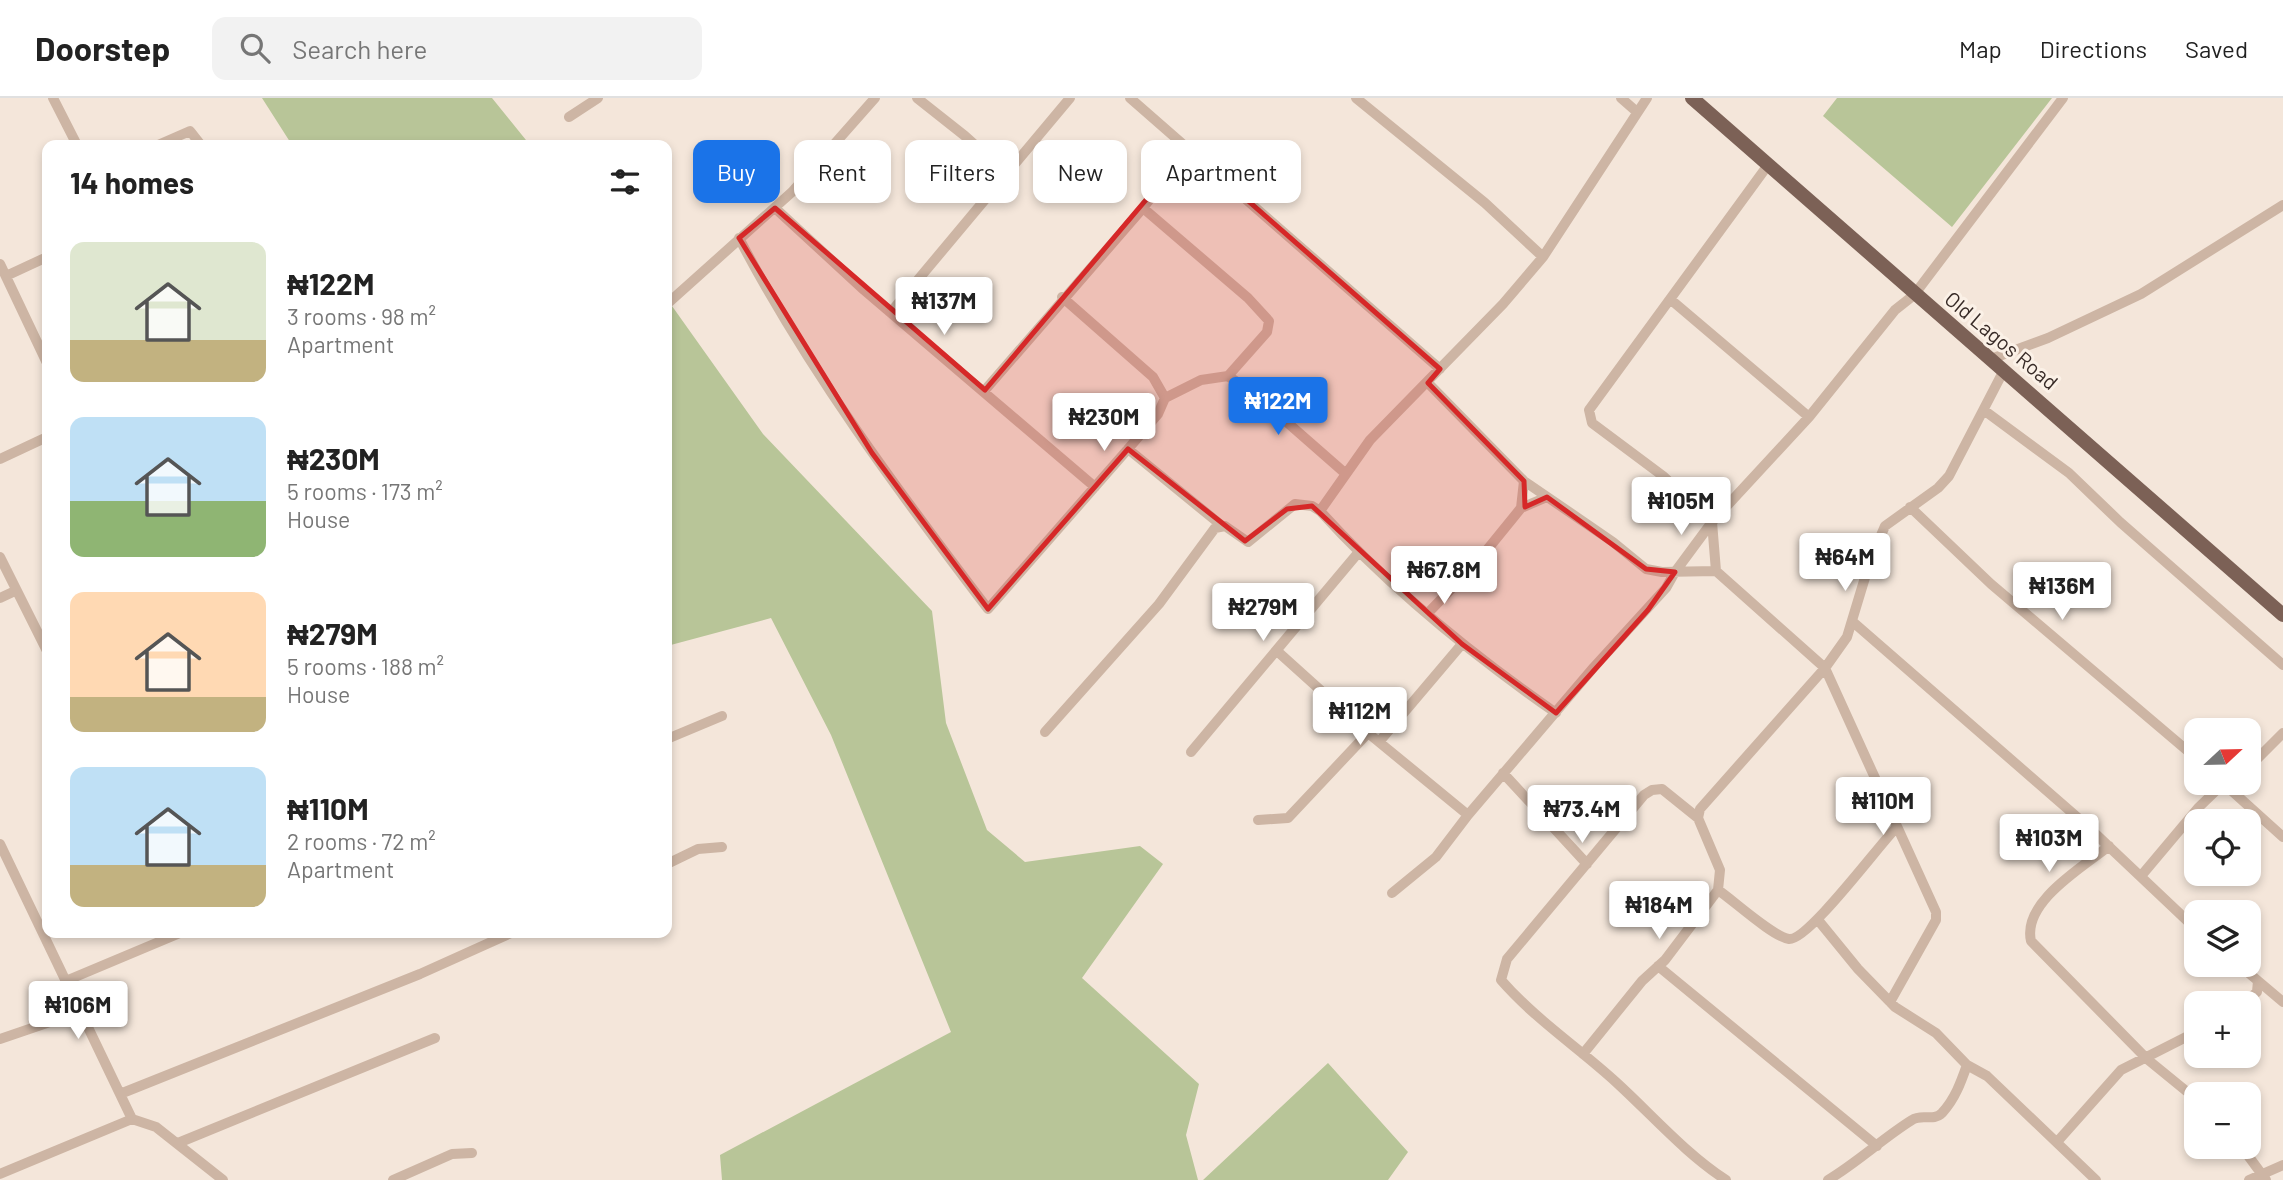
<!DOCTYPE html>
<meta charset="utf-8">
<style>
body{margin:0;font-family:Barlow,sans-serif;background:#f2f2f2;color:#222;height:100vh;display:flex;flex-direction:column;font-size:26px;white-space:nowrap}
*{box-sizing:border-box;margin:0}
p{font-size:23px;color:#767676}
.icon{flex:none;width:38px;height:38px;fill:none;stroke:currentColor;stroke-width:2;stroke-linecap:round;stroke-linejoin:round}
.map{position:relative;flex:1;overflow:hidden}
.side{position:absolute;left:42px;top:42px;width:630px;height:798px;display:flex;flex-direction:column;background:#fff;border-radius:14px;box-shadow:0 4px 10px #0003}
.side>*{flex:none}
.top-card{position:absolute;left:693px;top:42px;width:665px;height:63px;display:flex;gap:14px}
.needle{width:46px;rotate:68deg}
.tools{position:absolute;left:2184px;top:620px;display:grid;gap:14px}
.tools a{display:grid;place-items:center;width:77px;height:77px;border-radius:14px;background:#fff;box-shadow:0 4px 10px #0003;font-size:35px}
.price{position:absolute;translate:-50% -60px;padding:0 16px;border-radius:7px;background:#fff;color:#222;font-size:23px;line-height:46px;filter:drop-shadow(0 2px 4px #0008)}
.price::after{content:'';position:absolute;left:50%;top:42px;width:21px;height:16px;margin-left:-10px;background:inherit;clip-path:polygon(0 0,100% 0,50% 100%)}
.price.active{background:#1a73e8;color:#fff}
ul{padding:0;list-style:none}
li{display:flex;align-items:center;gap:21px;height:175px;padding:0 28px}
li span{display:grid;place-items:center;flex:none;width:196px;height:140px;border-radius:14px;color:#555}
li>.icon{margin-inline-start:auto}
span .icon{width:84px;height:84px;fill:#fffc;stroke-width:1}
li b{font-size:30px}
h2{display:flex;justify-content:space-between;align-items:center;height:84px;padding:0 28px;font-size:30px}
.chip{padding:0 24px;border-radius:14px;background:#fff;box-shadow:0 4px 10px #0003;font-size:24px;line-height:63px}
.chip.active{background:#1a73e8;color:#fff}
header{display:flex;align-items:center;gap:42px;box-sizing:border-box;height:98px;padding:0 35px;background:#fff;border-bottom:2px solid #e0e0e0}
header strong{font-size:33px}
nav{display:flex;gap:38px;margin-inline-start:auto;font-size:24px}
.search{width:490px;height:63px;background:#f2f2f2;display:flex;align-items:center;gap:18px;box-sizing:border-box;padding:0 24px;border-radius:14px;color:#767676;font-size:26px}
.map>svg:first-child{display:block}
.green{fill:#b8c598}
.lines{fill:none;stroke-linecap:round;stroke-linejoin:round}
.minor{stroke:#cdb5a4;stroke-width:10}
.major{stroke:#7c6156;stroke-width:14}
.marked{fill:#d62828;fill-opacity:0.2;stroke:#d62828;stroke-width:5;stroke-linejoin:round}
.labels{text-anchor:middle;stroke-width:6;stroke-linejoin:round;paint-order:stroke}
.street-label{font-size:21px;fill:#382b27;stroke:#fbf1e7}
</style>
<header>
<strong>Doorstep</strong>
<div class="search"><svg class="icon" aria-label="search" viewBox="0 0 24 24"><circle cx="10" cy="10" r="6"/><path d="M15 15l6 6"/></svg>Search here</div>
<nav><a>Map</a><a>Directions</a><a>Saved</a></nav>
</header>
<div class="map">
<svg width="2283" height="1082" viewBox="0 0 2283 1082">
<rect width="100%" height="100%" fill="#f4e6da"/>
<path class="green" d="M262 0H492L530 47H292Z
M1837 0H2052L1952 129 1823 18Z
M667 201 763 336 932 513 946 625 987 732 1025 764 1140 748 1163 766 1082 880 1199 986 1186 1037 1198 1082H722L720 1057 951 934 831 637 771 520 667 548Z
M1328 965 1408 1054 1388 1082H1203Z"/>
<g class="lines">
<path class="minor" d="M53 0 77 47
M917 0 965 38 1006 75
M1130 0 1440 271
M1356 0 1485 105 1543 159
M1621 0 1637 14
M569 19 598 0
M158 47 190 33 201 47
M775 110 864 192 1095 389
M1143 110 1248 200 1269 223 1267 234 1228 278
M739 140C808 272 898 393 988 511L1128 351 1158 316 1165 300 1153 279 1062 199
M0 166 47 265
M6 178 47 159
M1670 201 1809 319
M667 206 792 94 875 0
M891 214 1070 0
M1991 261 2048 240 2141 196 2283 107
M1428 285 1524 383 1613 444 1646 471 1662 474 1716 473 1825 570 1936 814V822L1890 904
M985 292 1143 110 1189 51
M1165 300 1201 282 1228 278 1256 297 1346 376
M1985 313 2069 375 2120 424 2283 567
M1128 351 1221 427
M0 361 47 339
M1910 409 1991 486 2196 660
M1521 410 1547 399
M1320 413 1370 342 1503 206 1543 159 1647 0
M0 459 47 553
M1716 473 1712 424 1663 378 1592 325 1589 312 1768 67
M0 500 15 493
M1428 515 1478 463 1521 410 1524 383
M1853 524 2085 726 2196 831
M1277 553 1368 635 1468 717
M1045 634 1159 506 1215 430 1225 428 1248 444 1295 406 1312 408 1320 413C1389 489 1471 556 1556 615
M667 641 722 618
M1379 644 1462 546
M1191 654 1358 455
M2249 669 2283 635
M1503 675 1587 766
M2222 684 2283 739
M1698 720 1700 711 1825 570 1847 539 1870 463 1885 428 1938 390 1949 378 2004 272
M1258 722 1288 720 1368 635
M0 746 132 1021 156 1029 223 1082
M2109 748C2083 769 2022 804 2031 843L2147 961 2196 1001
M667 766 698 751 722 749
M2141 778 2199 709 2225 684
M1718 792C1733 802 1773 839 1789 841 1808 843 1879 747 1896 730
M1392 795 1436 759 1468 717 1594 569 1666 490 1675 474 1712 424 1809 319 1895 212 1914 197 2063 0
M1818 822 1858 871 1895 909 1936 935 1967 967 1987 978 2096 1082
M2238 866 2283 904
M1658 868 1877 1048
M68 882 180 835
M2244 905 2257 894 2258 883
M0 941 82 913
M1583 956 1642 883 1665 862 1718 792 1720 772 1698 720 1662 691 1652 692 1644 697 1507 861 1501 882C1536 922 1579 950 1617 985 1653 1018 1685 1055 1726 1082
M120 996 420 876 511 835
M2057 1044 2121 972 2196 934
M178 1045 435 940
M2241 1048 2266 1082
M0 1076 132 1021
M393 1082 452 1056 472 1055
M1828 1082C1858 1064 1883 1040 1912 1022 1922 1015 1933 1024 1942 1015 1955 1001 1961 984 1967 967
M2249 1082 2283 1067"/>
<path class="major" d="M1692 0 2283 517"/>
</g>
<path class="marked" d="M1189 51 1440 271 1428 285 1524 383 1525 409 1547 399 1646 471 1675 474 1648 512 1556 615 1462 546 1312 408 1287 411 1245 443 1128 351 988 511 872 355 739 140 775 110 985 292Z"/>
<g class="labels">
<g class="street-label">
<text transform="translate(2001 243) rotate(40)" y="7">Old Lagos Road</text>
</g>
</g>
</svg>
<div class="tools">
<a><svg class="needle" viewBox="-14 -14 28 28"><path d="M0-13l5 13h-10z" fill="#e53935"/><path d="M0 13l5-13h-10z" fill="#767676"/></svg></a>
<a><svg class="icon" aria-label="locate" viewBox="0 0 24 24"><circle cx="12" cy="12" r="6"/><path d="M12 2v4M12 18v4M2 12h4M18 12h4"/></svg></a>
<a><svg class="icon" aria-label="layers" viewBox="0 0 24 24"><path d="M12 4l9 5-9 5-9-5zM3 14l9 5 9-5"/></svg></a>
<a>+</a>
<a>−</a>
</div>
<b class="price" style="left:944px;top:239px">₦137M</b>
<b class="price active" style="left:1278px;top:339px">₦122M</b>
<b class="price" style="left:1104px;top:355px">₦230M</b>
<b class="price" style="left:1681px;top:439px">₦105M</b>
<b class="price" style="left:1845px;top:495px">₦64M</b>
<b class="price" style="left:1444px;top:508px">₦67.8M</b>
<b class="price" style="left:2062px;top:524px">₦136M</b>
<b class="price" style="left:1263px;top:545px">₦279M</b>
<b class="price" style="left:1360px;top:649px">₦112M</b>
<b class="price" style="left:1883px;top:739px">₦110M</b>
<b class="price" style="left:1582px;top:747px">₦73.4M</b>
<b class="price" style="left:2049px;top:776px">₦103M</b>
<b class="price" style="left:1659px;top:843px">₦184M</b>
<b class="price" style="left:78px;top:943px">₦106M</b>
<div class="top-card">
<a class="chip active">Buy</a>
<a class="chip">Rent</a>
<a class="chip">Filters</a>
<a class="chip">New</a>
<a class="chip">Apartment</a>
</div>
<section class="side">
<h2>14 homes<svg class="icon" aria-label="filters" viewBox="0 0 24 24"><path d="M4 7h16M4 17h16"/><circle cx="9" cy="7" r="2"/><circle cx="15" cy="17" r="2"/></svg></h2>
<ul>
<li><span style="background:linear-gradient(#dfe7d0 70%,#c2b280 0)"><svg class="icon" aria-label="home" viewBox="0 0 24 24"><path d="M3 11l9-7 9 7M6 9v11h12V9"/></svg></span><div><b>₦122M</b><p>3 rooms · 98 m²</p><p>Apartment</p></div></li>
<li><span style="background:linear-gradient(#bfe0f5 60%,#8fb573 0)"><svg class="icon" aria-label="home" viewBox="0 0 24 24"><path d="M3 11l9-7 9 7M6 9v11h12V9"/></svg></span><div><b>₦230M</b><p>5 rooms · 173 m²</p><p>House</p></div></li>
<li><span style="background:linear-gradient(#ffd9b3 75%,#c2b280 0)"><svg class="icon" aria-label="home" viewBox="0 0 24 24"><path d="M3 11l9-7 9 7M6 9v11h12V9"/></svg></span><div><b>₦279M</b><p>5 rooms · 188 m²</p><p>House</p></div></li>
<li><span style="background:linear-gradient(#bfe0f5 70%,#c2b280 0)"><svg class="icon" aria-label="home" viewBox="0 0 24 24"><path d="M3 11l9-7 9 7M6 9v11h12V9"/></svg></span><div><b>₦110M</b><p>2 rooms · 72 m²</p><p>Apartment</p></div></li>
</ul>
</section>
</div>
